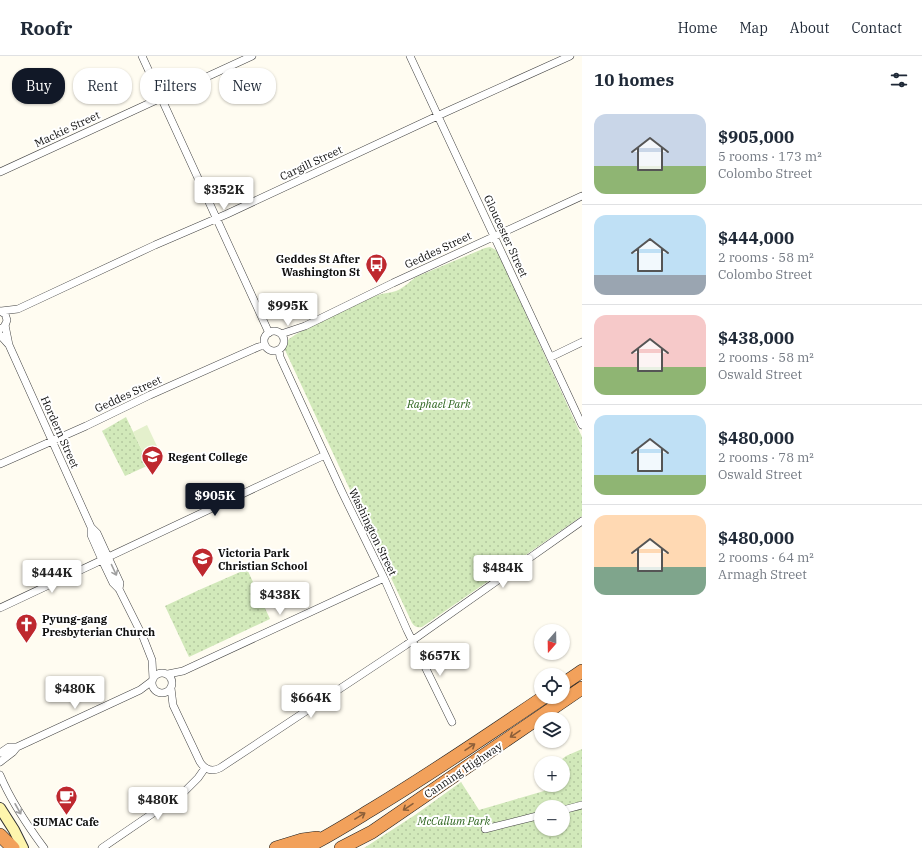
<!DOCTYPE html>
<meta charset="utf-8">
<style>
body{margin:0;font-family:"IBM Plex Serif",serif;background:#f2f2f3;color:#1f2937;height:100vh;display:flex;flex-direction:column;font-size:15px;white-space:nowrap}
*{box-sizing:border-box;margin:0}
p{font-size:13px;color:#747a83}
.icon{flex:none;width:22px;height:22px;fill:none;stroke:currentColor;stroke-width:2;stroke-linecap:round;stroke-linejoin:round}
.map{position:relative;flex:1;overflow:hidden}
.sheet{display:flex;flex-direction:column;background:#fff;width:340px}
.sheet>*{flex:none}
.guide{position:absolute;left:12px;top:12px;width:380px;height:36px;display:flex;gap:8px}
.needle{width:26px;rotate:200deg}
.tools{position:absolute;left:534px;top:568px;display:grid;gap:8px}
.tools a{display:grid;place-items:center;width:36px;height:36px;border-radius:50%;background:#fff;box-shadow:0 1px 3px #0004;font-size:20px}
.price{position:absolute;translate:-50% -34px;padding:0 9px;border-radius:4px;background:#fff;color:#222;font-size:13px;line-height:26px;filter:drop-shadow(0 1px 2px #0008)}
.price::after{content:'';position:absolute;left:50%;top:24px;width:12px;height:9px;margin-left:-6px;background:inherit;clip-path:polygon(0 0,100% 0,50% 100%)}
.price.on{background:#111827;color:#fff}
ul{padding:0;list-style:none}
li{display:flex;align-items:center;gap:12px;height:100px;padding:0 12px}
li+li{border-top:1px solid #e0e1e3}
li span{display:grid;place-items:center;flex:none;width:112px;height:80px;border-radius:12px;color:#555}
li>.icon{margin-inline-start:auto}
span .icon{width:48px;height:48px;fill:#fffc;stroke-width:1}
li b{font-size:17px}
h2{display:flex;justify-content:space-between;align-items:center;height:48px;padding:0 12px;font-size:17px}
.pill{padding:0 14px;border-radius:16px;background:#fff;box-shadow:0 1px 3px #0004;font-size:14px;line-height:36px}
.pill.on{background:#111827;color:#fff}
header{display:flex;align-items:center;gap:24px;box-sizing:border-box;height:56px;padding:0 20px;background:#fff;border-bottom:1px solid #e0e1e3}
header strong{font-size:19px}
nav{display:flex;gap:22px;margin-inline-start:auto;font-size:14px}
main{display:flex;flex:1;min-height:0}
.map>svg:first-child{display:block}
.green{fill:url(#green-dots);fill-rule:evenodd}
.pitch{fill:#e4f0cc}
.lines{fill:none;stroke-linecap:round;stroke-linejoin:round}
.street-casing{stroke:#424242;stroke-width:8}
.secondary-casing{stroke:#313131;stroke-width:12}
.highway-casing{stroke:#202020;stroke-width:14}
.street{stroke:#fff;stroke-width:7}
.secondary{stroke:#fef5ad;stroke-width:10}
.highway{stroke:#f2a15b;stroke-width:13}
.oneway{stroke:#9f9f9f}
.oneway2{stroke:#8c5f39}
.labels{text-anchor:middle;stroke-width:4;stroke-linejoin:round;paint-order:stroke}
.street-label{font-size:11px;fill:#0f0f0f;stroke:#fff}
.poi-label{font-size:11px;font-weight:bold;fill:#0f0f0f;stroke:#fff;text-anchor:start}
.park-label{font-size:11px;font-style:italic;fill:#2e661f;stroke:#fff}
</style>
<header>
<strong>Roofr</strong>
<nav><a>Home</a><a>Map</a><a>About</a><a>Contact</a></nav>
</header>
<main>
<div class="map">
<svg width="582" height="792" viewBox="0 0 582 792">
<defs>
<pattern id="green-dots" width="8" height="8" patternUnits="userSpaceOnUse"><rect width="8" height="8" fill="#d2e9ba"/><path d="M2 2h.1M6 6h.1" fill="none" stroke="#b3c79f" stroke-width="1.8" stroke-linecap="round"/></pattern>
</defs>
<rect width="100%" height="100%" fill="#fffcf1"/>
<path class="green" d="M490 191 494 193 497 195 582 381V460L422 571C417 572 415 571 412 567L285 294C285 290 286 286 289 283 298 276 314 269 325 264 342 255 360 245 378 239 384 237 390 237 396 235 404 232 410 225 416 221L485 192Z
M126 361 149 409 125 420 102 375Z
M247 513 270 563 189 601 165 550 199 534Z
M582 693V792H364L415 759 461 726 479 754 544 735 547 729H563V707H557L566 700ZM541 751H563V773H541Z"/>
<path class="pitch" d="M147 369 163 403 149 409 133 376Z"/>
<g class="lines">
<defs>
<path id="street" d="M142 0 269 277
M410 0 582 369
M0 116 252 0
M0 255 5 258 7 264 5 270 0 273
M1 255 18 253 155 189 227 158 446 56 570 0
M5 269 9 289 91 471V479L102 504 113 527 119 533 143 581 152 604 153 623
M264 285a10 10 0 1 1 20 0a10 10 0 1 1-20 0Z
M281 278 305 270 393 227 582 140
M0 279 9 289
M279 294 280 301 342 436 384 522 407 574 452 666
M551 301 582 286
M0 408 86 370 150 339 258 291 265 289
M91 471 97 477 108 501 120 527 119 533
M0 552 325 399
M152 627a10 10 0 1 1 20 0a10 10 0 1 1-20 0Z
M168 618 183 615 384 522
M171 632 173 649 200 706C205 714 212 716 220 712L406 589 582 465
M0 697 9 691H17L140 634 152 625
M0 706 13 696 17 691
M0 719C11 745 27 769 44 792
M563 754 582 749
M485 773 541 759
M102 792 184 736 198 722 205 712"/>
<path id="secondary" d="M0 752 14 774 23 792"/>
<path id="highway" d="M563 628 582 615
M0 779 13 792
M276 792 302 784 317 782
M305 792C329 780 351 766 374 752 432 717 488 679 544 641
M341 792 372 776 582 632"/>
</defs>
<use href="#street" class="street-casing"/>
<use href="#secondary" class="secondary-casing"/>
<use href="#highway" class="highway-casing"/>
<use href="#street" class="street"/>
<use href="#secondary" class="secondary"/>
<use href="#highway" class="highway"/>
</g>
<defs><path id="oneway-shaft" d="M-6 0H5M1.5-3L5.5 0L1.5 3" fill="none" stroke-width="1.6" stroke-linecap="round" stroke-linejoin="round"/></defs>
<g class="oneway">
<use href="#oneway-shaft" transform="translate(114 514) rotate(65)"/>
<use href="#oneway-shaft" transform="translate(18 753) rotate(61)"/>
</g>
<g class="oneway2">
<use href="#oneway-shaft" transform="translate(515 678) rotate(146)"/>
<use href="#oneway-shaft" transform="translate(470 691) rotate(-34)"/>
<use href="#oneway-shaft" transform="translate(408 751) rotate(146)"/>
<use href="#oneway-shaft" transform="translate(360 760) rotate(-31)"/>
</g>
<defs>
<symbol id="bus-pin" viewBox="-11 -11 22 30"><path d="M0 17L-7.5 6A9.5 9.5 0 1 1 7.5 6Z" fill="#be282e" stroke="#fff"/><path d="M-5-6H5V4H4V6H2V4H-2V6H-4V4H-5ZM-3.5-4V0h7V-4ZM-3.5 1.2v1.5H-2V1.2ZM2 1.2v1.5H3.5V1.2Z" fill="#fff"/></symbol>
<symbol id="school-pin" viewBox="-11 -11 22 30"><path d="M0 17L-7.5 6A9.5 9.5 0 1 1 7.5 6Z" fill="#be282e" stroke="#fff"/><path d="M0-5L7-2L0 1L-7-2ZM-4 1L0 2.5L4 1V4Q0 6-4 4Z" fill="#fff"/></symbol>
<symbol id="church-pin" viewBox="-11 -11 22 30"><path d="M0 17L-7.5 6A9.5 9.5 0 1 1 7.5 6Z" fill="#be282e" stroke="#fff"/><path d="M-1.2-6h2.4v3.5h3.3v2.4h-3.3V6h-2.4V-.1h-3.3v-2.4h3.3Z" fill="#fff"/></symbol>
<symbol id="cafe-pin" viewBox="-11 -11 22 30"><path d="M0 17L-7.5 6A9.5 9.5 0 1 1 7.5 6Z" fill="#be282e" stroke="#fff"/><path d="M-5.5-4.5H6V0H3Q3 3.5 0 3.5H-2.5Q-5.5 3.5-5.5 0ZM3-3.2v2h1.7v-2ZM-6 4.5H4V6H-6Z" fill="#fff"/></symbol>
</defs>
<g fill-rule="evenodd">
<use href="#bus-pin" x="364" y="196" width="25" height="34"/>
<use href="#school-pin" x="140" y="388" width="25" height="34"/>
<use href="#school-pin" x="190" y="490" width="25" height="34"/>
<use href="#church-pin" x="14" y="556" width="25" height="34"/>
<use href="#cafe-pin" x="54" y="728" width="25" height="34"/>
</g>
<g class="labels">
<g class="street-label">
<text transform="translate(67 73) rotate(-25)" y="4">Mackie Street</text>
<text transform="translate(311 107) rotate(-25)" y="4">Cargill Street</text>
<text transform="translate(506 180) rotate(65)" y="4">Gloucester Street</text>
<text transform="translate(438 194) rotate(-25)" y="4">Geddes Street</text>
<text transform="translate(128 338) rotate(-25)" y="4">Geddes Street</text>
<text transform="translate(60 376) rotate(66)" y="4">Hordern Street</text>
<text transform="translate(373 476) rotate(64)" y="4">Washington Street</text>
<text transform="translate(463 714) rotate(-34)" y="4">Canning Highway</text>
</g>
<g class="poi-label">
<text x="360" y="207" text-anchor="end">Geddes St After<tspan x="360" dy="13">Washington St</tspan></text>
<text x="168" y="405">Regent College</text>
<text x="218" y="501">Victoria Park<tspan x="218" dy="13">Christian School</tspan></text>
<text x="42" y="567">Pyung-gang<tspan x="42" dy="13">Presbyterian Church</tspan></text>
<text x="66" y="770" text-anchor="middle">SUMAC Cafe</text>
</g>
<g class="park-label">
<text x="439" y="352">Raphael Park</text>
<text x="454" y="769">McCallum Park</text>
</g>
</g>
</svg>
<div class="tools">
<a><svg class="needle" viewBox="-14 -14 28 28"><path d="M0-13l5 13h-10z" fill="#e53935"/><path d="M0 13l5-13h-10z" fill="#747a83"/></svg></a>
<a><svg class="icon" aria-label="locate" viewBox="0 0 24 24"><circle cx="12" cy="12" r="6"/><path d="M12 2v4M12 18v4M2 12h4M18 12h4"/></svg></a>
<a><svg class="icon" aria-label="layers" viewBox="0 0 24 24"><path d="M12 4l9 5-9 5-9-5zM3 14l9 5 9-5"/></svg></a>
<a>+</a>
<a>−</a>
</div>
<b class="price" style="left:224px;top:155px">$352K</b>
<b class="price" style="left:288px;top:271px">$995K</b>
<b class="price on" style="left:215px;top:461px">$905K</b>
<b class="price" style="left:503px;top:533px">$484K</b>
<b class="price" style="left:52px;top:538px">$444K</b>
<b class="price" style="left:280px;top:560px">$438K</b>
<b class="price" style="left:440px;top:621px">$657K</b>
<b class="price" style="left:75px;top:654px">$480K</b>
<b class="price" style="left:311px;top:663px">$664K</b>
<b class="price" style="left:158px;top:765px">$480K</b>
<div class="guide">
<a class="pill on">Buy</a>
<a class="pill">Rent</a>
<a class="pill">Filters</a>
<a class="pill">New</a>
</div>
</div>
<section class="sheet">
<h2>10 homes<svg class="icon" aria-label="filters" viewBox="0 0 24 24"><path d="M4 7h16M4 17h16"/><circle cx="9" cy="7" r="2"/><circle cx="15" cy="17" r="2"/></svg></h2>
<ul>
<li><span style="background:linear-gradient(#c9d6e8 65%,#8fb573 0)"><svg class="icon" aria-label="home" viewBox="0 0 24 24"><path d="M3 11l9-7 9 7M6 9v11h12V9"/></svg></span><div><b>$905,000</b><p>5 rooms · 173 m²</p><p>Colombo Street</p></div></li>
<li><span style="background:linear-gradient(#bfe0f5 75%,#9aa5b1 0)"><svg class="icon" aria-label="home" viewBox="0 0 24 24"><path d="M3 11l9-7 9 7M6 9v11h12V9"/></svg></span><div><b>$444,000</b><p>2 rooms · 58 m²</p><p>Colombo Street</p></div></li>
<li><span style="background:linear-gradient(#f6c9c9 65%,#8fb573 0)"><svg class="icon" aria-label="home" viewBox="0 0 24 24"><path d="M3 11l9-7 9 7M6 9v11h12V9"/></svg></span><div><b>$438,000</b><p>2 rooms · 58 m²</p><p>Oswald Street</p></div></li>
<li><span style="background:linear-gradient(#bfe0f5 75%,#8fb573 0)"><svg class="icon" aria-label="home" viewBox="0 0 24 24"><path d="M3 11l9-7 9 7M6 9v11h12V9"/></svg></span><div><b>$480,000</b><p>2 rooms · 78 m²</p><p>Oswald Street</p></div></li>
<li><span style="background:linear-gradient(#ffd9b3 65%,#7fa58c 0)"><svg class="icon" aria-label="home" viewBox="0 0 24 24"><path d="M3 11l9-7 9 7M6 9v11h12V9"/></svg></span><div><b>$480,000</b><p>2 rooms · 64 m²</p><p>Armagh Street</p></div></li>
</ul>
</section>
</main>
